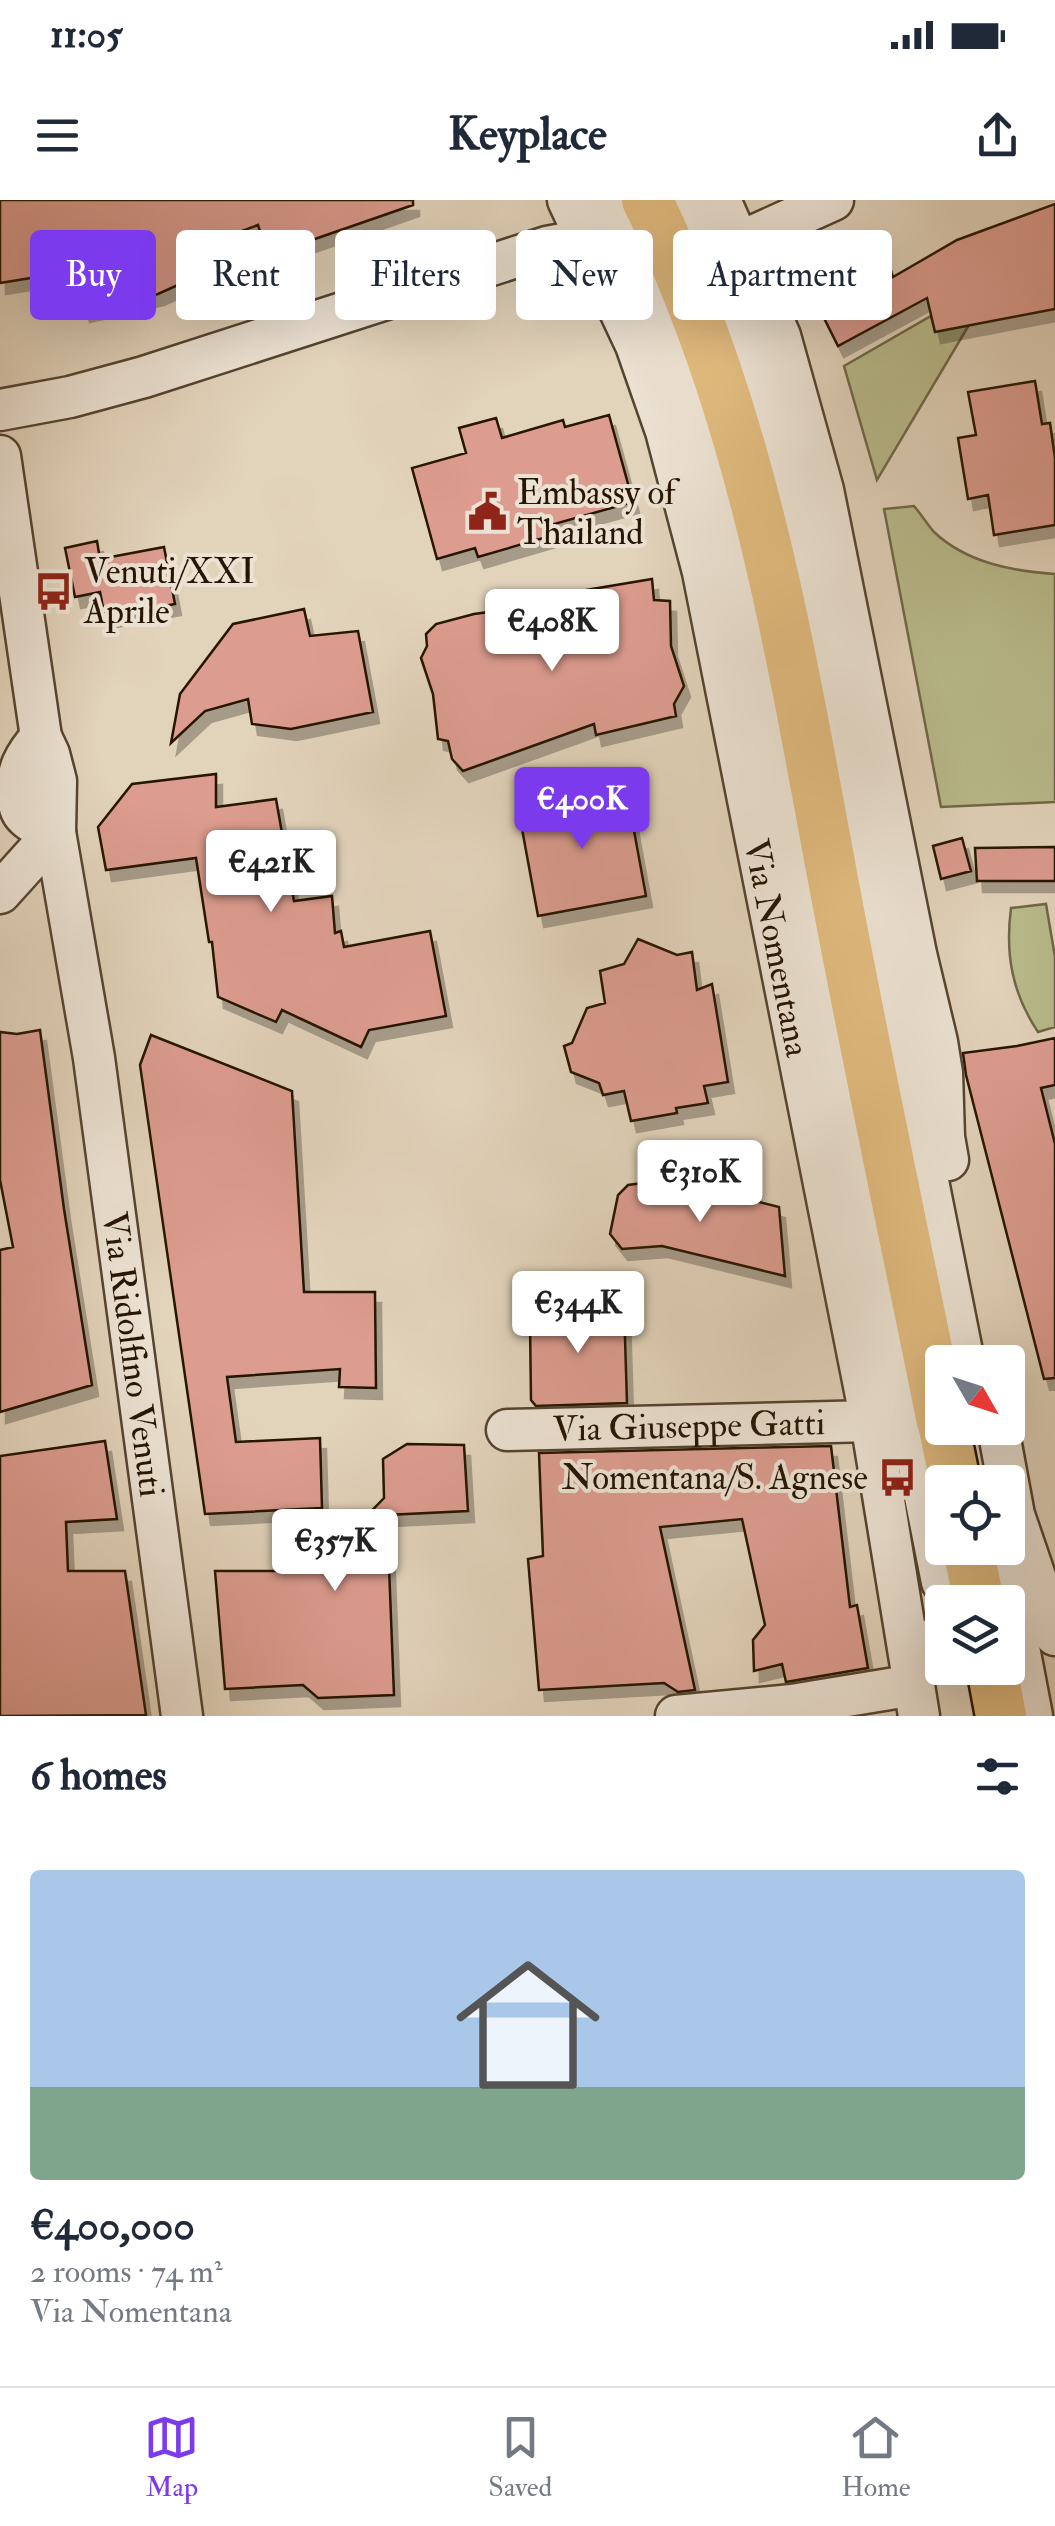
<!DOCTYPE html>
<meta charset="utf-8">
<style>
body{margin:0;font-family:"IM FELL Double Pica",serif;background:#f2f2f3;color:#1f2937;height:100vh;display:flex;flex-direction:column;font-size:38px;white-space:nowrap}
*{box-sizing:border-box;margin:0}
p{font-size:32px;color:#747a83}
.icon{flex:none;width:55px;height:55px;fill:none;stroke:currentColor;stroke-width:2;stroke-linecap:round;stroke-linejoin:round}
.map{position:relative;height:1516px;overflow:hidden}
.panel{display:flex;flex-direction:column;background:#fff;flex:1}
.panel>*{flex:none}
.banner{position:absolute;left:30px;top:30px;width:995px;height:90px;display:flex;gap:20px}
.needle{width:65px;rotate:129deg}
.buttons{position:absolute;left:925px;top:1145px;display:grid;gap:20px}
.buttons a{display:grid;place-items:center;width:100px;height:100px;border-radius:10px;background:#fff;box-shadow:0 10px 40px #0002;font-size:50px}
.price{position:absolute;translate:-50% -85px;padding:0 22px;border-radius:10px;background:#fff;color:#222;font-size:32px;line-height:65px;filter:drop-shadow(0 2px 5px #0008)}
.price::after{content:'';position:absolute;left:50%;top:60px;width:30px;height:22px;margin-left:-15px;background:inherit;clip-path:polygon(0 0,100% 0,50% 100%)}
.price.selected{background:#7c3aed;color:#fff}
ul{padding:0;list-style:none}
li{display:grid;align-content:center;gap:20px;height:530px;padding:0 30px}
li+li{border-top:2px solid #e0e1e3}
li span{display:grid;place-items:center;height:310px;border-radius:10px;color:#555}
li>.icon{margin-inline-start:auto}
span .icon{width:180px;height:180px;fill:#fffc;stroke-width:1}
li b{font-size:42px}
h2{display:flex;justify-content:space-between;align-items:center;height:120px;padding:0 30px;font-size:42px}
.chip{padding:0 35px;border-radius:10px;background:#fff;box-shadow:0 10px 40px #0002;font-size:35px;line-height:90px}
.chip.selected{background:#7c3aed;color:#fff}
.status{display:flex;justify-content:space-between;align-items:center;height:70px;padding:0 50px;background:#fff;direction:ltr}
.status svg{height:28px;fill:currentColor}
header{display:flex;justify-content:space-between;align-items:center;height:130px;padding:0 30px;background:#fff;font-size:45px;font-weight:800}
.tab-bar{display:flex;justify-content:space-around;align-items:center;height:140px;border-top:2px solid #e0e1e3;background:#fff;font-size:28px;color:#747a83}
.tab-bar a{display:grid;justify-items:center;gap:5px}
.tab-bar .selected{color:#7c3aed}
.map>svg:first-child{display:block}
.green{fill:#b9bb8c;stroke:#706847;stroke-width:2.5}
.building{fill:#dc9c8f;stroke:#261502;stroke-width:2.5;filter:url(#shadow)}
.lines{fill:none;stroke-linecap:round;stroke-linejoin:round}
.minor-casing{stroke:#554430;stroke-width:45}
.major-casing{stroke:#261502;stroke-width:55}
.minor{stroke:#ece2d3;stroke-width:40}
.major{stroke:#e1ba7e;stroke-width:50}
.labels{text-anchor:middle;stroke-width:8;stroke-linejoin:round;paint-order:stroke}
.poi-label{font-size:35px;fill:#261502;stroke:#ece2d3;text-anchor:start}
.street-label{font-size:35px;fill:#261502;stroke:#ece2d3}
</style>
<div class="status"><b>11:05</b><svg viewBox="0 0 49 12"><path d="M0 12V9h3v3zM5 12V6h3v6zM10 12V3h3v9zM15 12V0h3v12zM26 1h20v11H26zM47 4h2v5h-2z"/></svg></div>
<header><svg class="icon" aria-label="menu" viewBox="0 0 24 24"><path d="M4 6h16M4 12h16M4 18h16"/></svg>Keyplace<svg class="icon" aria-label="share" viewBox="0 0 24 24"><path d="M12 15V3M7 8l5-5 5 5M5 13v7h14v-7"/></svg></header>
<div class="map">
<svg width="1055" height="1516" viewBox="0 0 1055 1516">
<defs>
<filter id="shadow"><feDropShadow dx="6" dy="11" stdDeviation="0" flood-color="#0004"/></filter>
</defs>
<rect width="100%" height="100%" fill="#e2d3bb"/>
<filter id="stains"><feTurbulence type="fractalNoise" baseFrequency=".002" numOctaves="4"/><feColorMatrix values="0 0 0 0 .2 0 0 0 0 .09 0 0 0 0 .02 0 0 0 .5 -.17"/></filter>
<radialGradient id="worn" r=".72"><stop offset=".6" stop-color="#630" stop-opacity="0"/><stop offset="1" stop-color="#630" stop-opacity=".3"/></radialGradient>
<path class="green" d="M931 116 935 131 969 125 877 280 844 166Z
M914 306C921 314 927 324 934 332 967 363 1012 371 1055 374V602L941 607 884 309Z
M1046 704 1055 757V827L1038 832C1012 793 1005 754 1011 708Z"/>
<path class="building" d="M0 0H413V5L309 41 308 37 266 51 258 25 190 50 198 76 158 94 84 111 68 72 0 83Z
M1055 4V109L935 132 927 98 838 146 819 108 891 71 893 77 957 40Z
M1035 181 1042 224 1050 223 1055 258V325L994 335 988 295 968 299 958 238 976 235 968 192Z
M609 215 633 302 554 324 557 334 478 357 475 348 437 359 412 268 466 253 459 228 496 218 502 238 563 220 565 227Z
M97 341 100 359 164 347 175 404 105 417 100 392 75 397 65 348Z
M652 379 654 400 670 401 671 446 684 486 674 504 676 516 596 535 594 524 463 571 452 559 448 541 438 539 433 494 421 458 427 446 426 434 436 424 474 414 510 409 511 432 577 417 574 392Z
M304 409 310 436 358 431 373 512 291 529 252 524 248 499 205 511 171 543 180 494 233 424Z
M216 574V607L276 599 294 701 332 696 335 733 341 731 344 747 430 731 446 816 369 830 361 847 282 810 276 822 218 797 212 742H209L196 658 106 670 98 627 132 584Z
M626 587 646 696 538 716 518 607Z
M962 638 971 671 941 679 933 646Z
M1055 647V681H977L975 648Z
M638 739 677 755 692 752 697 790 712 784 728 882 704 886 708 903 676 908 677 913 631 921 624 891 603 895 599 883 571 872 564 846 572 843 587 808 605 803 600 771 624 764Z
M40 830 64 1009 92 1185 0 1212V1050L13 1047 0 980V832L17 834Z
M151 835 292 891 304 1092H375L376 1188 339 1187 340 1169 227 1177 236 1242 320 1238 322 1308 205 1314 140 865Z
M1055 838V885L1041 888 1055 944V1178L1044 1179 966 875 963 853 1017 846Z
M678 982 779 1007 785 1076 662 1046 622 1049 610 1034 618 995 628 985 643 983 676 992Z
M547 1104 624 1106 627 1203 536 1206 531 1200 530 1123Z
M105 1241 117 1319 66 1322 68 1371H125L146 1515 0 1516V1256Z
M407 1244 464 1245 468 1311 387 1315 394 1495 318 1498 303 1485 225 1489 215 1371H313L384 1298 383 1259Z
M831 1246 850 1407 857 1405 868 1468 786 1482 782 1464 754 1471 753 1440 765 1425 742 1319 660 1327 695 1490 678 1492 664 1483 539 1490 528 1359 543 1356 539 1253Z"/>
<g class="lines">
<defs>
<g id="minor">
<path id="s1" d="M568 0 636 145 666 231 703 372 871 1221 919 1516"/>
<path d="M609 0 652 91 675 149 713 260 762 479 942 1382 960 1402"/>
<path d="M680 0 697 34 741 143 775 247 792 313 841 566 884 760 964 1162"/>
<path d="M720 0 780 136 823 290 916 754 937 842 942 873 944 937 948 960"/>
<path d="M740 42 833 0"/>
<path d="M0 210 70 197 144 177 547 47 612 35"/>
<path id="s2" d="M0 256 41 537 49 554 56 581 55 632 94 858 182 1516"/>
<path d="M41 537C25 555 16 570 18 595 19 603 19 611 26 617 33 624 45 628 55 632"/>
<path d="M0 693 55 632"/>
<path d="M998 1228 1014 1315 1055 1435"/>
<path id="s3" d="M507 1230 871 1221"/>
<path d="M1000 1348 1032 1516"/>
<path d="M908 1444 942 1438"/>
<path d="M676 1516 792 1505 914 1485"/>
</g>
<path id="major" d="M647 0C665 34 678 69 692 104 764 287 796 482 832 674 866 857 905 1039 942 1222
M944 1228 955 1282
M968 1348 979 1402
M992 1468 1001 1516"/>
</defs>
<use href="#minor" class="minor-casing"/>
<use href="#major" class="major-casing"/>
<use href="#minor" class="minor"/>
<use href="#major" class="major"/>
</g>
<defs>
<symbol id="civic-bare" viewBox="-9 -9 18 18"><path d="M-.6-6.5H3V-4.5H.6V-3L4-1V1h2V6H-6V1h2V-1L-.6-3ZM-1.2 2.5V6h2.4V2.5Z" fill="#8f2418" stroke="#ece2d3" stroke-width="2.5" paint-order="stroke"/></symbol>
<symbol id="bus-bare" viewBox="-9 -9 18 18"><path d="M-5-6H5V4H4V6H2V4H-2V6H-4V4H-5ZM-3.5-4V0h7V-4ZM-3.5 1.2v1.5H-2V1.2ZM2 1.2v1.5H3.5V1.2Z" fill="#8f2418" stroke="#ece2d3" stroke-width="2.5" paint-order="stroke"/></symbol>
</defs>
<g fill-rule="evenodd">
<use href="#civic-bare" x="460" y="284" width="55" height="55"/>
<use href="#bus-bare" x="26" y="364" width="55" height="55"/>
<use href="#bus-bare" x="870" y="1250" width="55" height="55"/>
</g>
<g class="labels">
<g class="poi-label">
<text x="517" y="304">Embassy of<tspan x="517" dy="40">Thailand</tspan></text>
<text x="84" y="383">Venuti/XXI<tspan x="84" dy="40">Aprile</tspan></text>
<text x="868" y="1289" text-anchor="end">Nomentana/S. Agnese</text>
</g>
<g class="street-label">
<text dy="12" stroke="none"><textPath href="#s1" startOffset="780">Via Nomentana</textPath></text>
<text dy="12" stroke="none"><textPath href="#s2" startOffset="910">Via Ridolfino Venuti</textPath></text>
<text dy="12" stroke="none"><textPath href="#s3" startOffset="182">Via Giuseppe Gatti</textPath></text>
</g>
</g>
<rect width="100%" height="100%" filter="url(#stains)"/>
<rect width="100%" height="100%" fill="url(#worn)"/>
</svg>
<div class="buttons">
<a><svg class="needle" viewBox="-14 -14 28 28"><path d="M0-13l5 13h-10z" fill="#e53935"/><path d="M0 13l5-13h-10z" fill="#747a83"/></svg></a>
<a><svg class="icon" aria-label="locate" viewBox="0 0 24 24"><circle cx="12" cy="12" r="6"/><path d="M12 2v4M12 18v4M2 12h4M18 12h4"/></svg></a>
<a><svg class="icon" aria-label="layers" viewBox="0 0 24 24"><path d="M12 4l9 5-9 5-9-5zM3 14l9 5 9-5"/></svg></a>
</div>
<b class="price" style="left:552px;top:474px">€408K</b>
<b class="price selected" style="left:582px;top:652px">€400K</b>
<b class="price" style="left:271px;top:715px">€421K</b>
<b class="price" style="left:700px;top:1025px">€310K</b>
<b class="price" style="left:578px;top:1156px">€344K</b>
<b class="price" style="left:335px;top:1394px">€357K</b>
<div class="banner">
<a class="chip selected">Buy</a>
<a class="chip">Rent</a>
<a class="chip">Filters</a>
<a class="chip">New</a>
<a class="chip">Apartment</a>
</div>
</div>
<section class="panel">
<h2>6 homes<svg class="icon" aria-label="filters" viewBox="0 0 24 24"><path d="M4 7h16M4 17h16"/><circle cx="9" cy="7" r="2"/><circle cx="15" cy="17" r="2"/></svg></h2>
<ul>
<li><span style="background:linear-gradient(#a9c7e8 70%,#7fa58c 0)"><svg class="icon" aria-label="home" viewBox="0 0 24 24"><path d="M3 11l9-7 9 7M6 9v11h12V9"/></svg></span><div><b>€400,000</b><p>2 rooms · 74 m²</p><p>Via Nomentana</p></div></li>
</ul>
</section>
<nav class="tab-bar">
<a class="selected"><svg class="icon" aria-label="map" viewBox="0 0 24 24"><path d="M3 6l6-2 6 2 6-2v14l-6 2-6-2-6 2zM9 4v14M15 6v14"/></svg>Map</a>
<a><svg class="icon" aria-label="saved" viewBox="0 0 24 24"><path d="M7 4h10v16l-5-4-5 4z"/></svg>Saved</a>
<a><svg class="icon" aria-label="home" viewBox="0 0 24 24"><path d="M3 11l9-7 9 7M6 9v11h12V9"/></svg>Home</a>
</nav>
